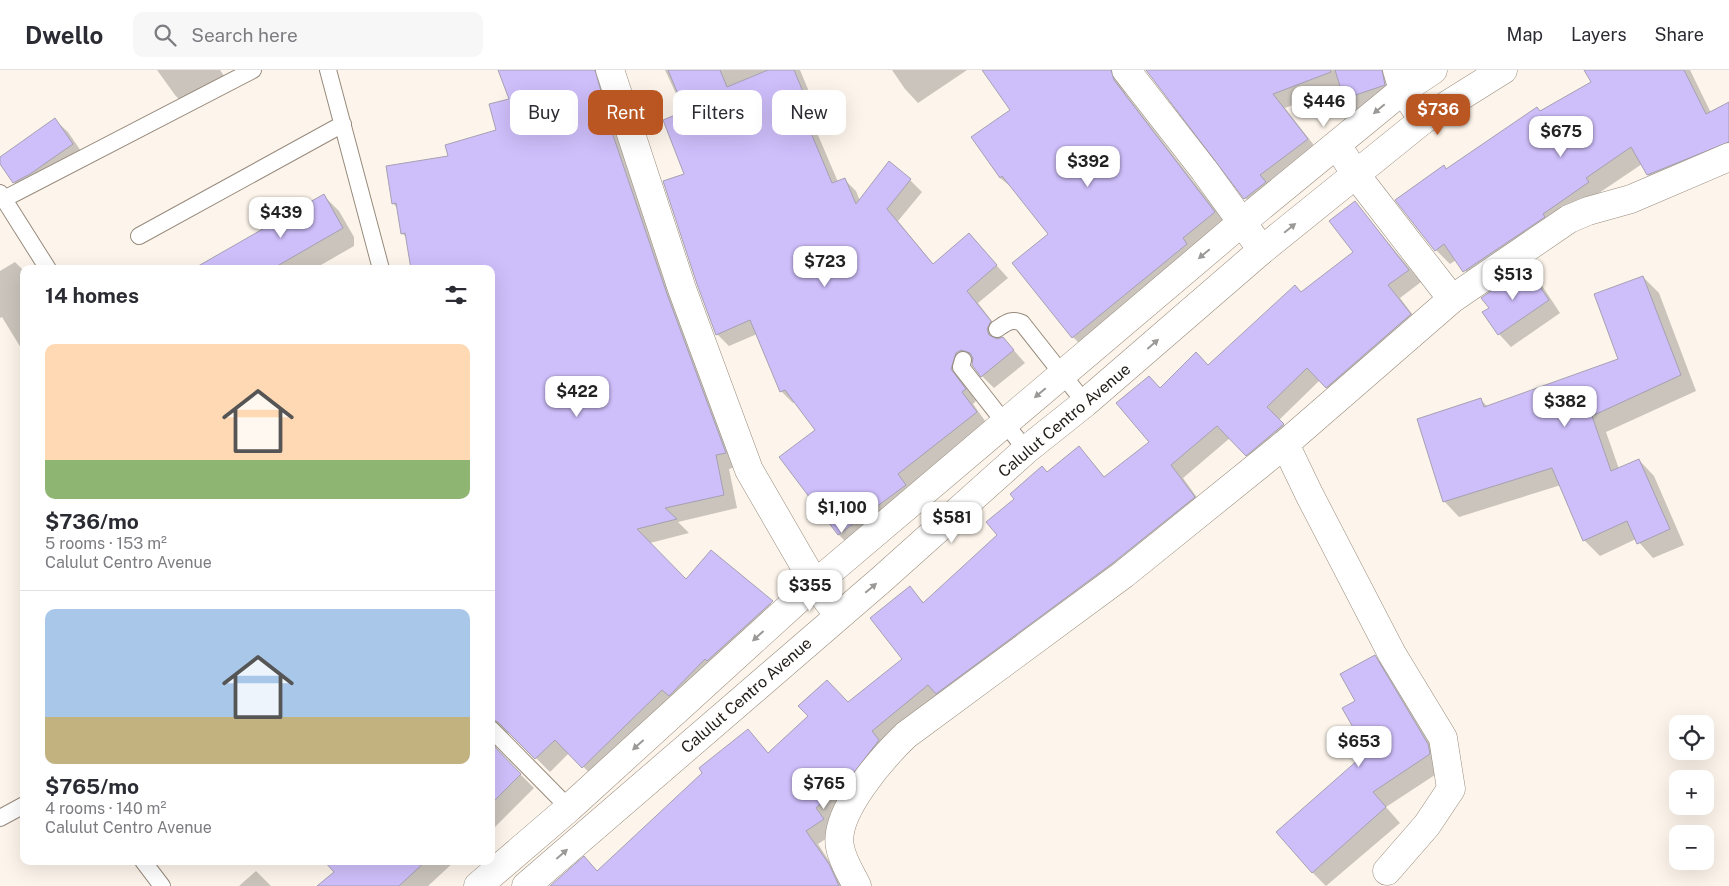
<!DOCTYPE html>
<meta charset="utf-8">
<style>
body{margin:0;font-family:"Public Sans",sans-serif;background:#f7f7f7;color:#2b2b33;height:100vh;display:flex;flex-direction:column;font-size:19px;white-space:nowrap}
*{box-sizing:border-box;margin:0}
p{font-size:16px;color:#7c7c81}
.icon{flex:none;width:28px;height:28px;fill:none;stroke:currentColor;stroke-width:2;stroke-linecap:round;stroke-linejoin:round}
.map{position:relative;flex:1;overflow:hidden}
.side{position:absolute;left:20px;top:195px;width:475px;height:600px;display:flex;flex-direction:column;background:#fff;border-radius:10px;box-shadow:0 5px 20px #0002}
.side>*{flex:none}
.banner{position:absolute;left:510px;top:20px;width:475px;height:45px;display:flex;gap:10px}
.buttons{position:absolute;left:1669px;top:645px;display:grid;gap:10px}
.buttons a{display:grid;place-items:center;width:45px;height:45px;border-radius:10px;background:#fff;box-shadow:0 5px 20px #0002;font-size:25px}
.price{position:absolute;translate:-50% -42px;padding:0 11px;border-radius:10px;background:#fff;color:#222;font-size:16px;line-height:32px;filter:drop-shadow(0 1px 2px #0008)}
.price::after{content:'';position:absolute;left:50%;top:30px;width:15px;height:11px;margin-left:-8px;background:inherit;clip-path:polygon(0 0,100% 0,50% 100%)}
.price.current{background:#ba5622;color:#fff}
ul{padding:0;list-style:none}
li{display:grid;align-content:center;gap:10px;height:265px;padding:0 25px}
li+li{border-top:1px solid #e1e1e2}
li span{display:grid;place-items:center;height:155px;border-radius:10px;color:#555}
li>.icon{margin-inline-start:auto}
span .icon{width:90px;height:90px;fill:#fffc;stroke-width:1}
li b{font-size:21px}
h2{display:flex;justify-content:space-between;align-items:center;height:60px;padding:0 25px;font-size:21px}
.pill{padding:0 18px;border-radius:10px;background:#fff;box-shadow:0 5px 20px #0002;font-size:18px;line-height:45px}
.pill.current{background:#ba5622;color:#fff}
header{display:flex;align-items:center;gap:30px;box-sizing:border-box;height:70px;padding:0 25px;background:#fff;border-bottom:1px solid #e1e1e2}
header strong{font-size:24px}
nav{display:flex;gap:28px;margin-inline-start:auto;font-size:18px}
.search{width:350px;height:45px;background:#f7f7f7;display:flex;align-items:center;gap:12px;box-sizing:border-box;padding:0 18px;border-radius:10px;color:#7c7c81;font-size:19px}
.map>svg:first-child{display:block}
.shadow{fill:#0003}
.building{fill:#cebefa;stroke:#a5a1b2}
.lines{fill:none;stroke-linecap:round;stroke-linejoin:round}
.lane-casing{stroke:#978a7c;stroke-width:18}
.street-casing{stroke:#978a7c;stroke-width:29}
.secondary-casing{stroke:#978a7c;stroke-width:29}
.lane{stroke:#fff;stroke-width:16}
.street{stroke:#fff;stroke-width:28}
.secondary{stroke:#fff;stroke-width:28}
.oneway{fill:#9b9997}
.labels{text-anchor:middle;stroke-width:5;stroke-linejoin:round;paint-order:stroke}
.street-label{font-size:16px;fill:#211c17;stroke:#fff}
</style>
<header>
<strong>Dwello</strong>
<div class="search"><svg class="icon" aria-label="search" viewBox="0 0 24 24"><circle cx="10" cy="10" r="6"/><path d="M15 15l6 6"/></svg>Search here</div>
<nav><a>Map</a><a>Layers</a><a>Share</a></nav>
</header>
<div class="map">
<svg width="1729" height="816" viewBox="0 0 1729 816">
<rect width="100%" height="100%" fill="#fdf5eb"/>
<path class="shadow" d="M157 0H220L227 10 187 38 175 25Z
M500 0H615L739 396 729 399 737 438 678 452 689 463 650 473 686 511 712 482 785 546 597 710 569 683 550 702 513 665 508 663 498 665 495 671 497 681 534 718 491 761V199L407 168 402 163 398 139 393 133 450 87 497 61 510 30Z
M665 0H800L820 48 812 51 838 112 844 109 856 121 860 131 910 110 922 122 898 151 934 195 969 165 1008 208 978 233 1002 264 999 269 1003 268 1025 293 994 318 982 306 974 291 967 295 963 312 976 331 973 334 988 355 850 476 839 465 781 387 817 360 796 332 793 333 781 321 757 264 729 276 717 264 686 105 685 43Z
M892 0H967L918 33 905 19Z
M984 0H1131L1123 16 1126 24 1228 156 1086 280 1073 267 1050 165 1015 120 1000 108 972 67 1012 40Z
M1147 0H1390L1394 12 1359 42 1346 29 1341 16 1285 38 1320 83 1258 141 1245 128Z
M1586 0H1690L1711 43 1729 33V90L1662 119 1648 105 1642 94 1599 123 1602 127 1479 216 1456 190 1450 194 1436 180 1447 100 1593 12Z
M55 50 68 62 85 87 26 125 14 112 0 92V89Z
M324 126 339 141 354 167V176L314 199H195Z
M1355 133 1421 212 1400 228 1422 257 1339 330 1320 310 1279 350 1296 367 1259 397 1230 368 1183 408 1206 440 949 635 858 725 828 751 836 762 818 774 845 816H551L598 802 748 660 769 684 848 634 904 589 910 518 925 534 999 466 1048 403 1079 378 1105 408 1150 372 1160 319 1208 297 1355 183Z
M15 192 24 201V283L2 247 0 248V201Z
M1526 199 1539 211 1560 243 1511 277 1499 264 1490 238Z
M1643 207 1659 223 1696 321 1606 362 1619 399 1639 390 1654 406 1684 475 1653 488 1636 469 1600 486 1584 470 1561 415 1459 447 1444 431 1481 330 1488 337 1619 290Z
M1375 587 1390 601 1443 690 1444 699 1386 737 1400 753 1326 816 1312 802 1369 682 1357 631Z
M326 791H455L428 816H319L336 802Z
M256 801 271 816H239Z"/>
<path class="building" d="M498 0H595L604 32 602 33 667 224 726 383 716 385 724 425 665 438 677 449 637 459 686 509 711 480 773 531 707 591 705 589 669 626 662 620 582 698 555 670 535 689 498 652 491 649V199H411L405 163 401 164 396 133 392 134 386 96 448 86 445 75 496 60 489 34 509 29Z
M668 0H720L727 17 768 0H794L809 36 801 39 832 113 845 108 856 134 889 91 911 109 887 139 933 194 969 163 997 195 967 221 991 251 987 259 989 265 997 269 1003 267 1014 280 981 307 972 295 973 288 970 283 961 280 956 283 951 299 966 319 962 322 977 342 898 404 906 415 838 465 779 387 815 360 785 320 780 322 750 250 716 265 697 214 663 111 684 104 663 50 685 41Z
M982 0H1111L1114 10 1215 142 1183 168 1187 174 1072 268 1012 193 1048 164 1002 106 1000 108 971 67 1010 40Z
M1146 0H1330L1331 2 1273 24 1308 69 1260 105 1266 112 1244 129Z
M1335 0H1382L1385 15 1344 29Z
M1584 0H1684L1706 44 1729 32V72L1647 105 1631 77 1586 108 1589 112 1543 144 1545 147 1463 202 1444 174 1435 181 1395 130 1444 95 1446 99 1537 37 1540 41 1591 12Z
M55 48 73 74 30 104 13 113 0 94V87Z
M324 124 343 158 272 199H193Z
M1355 131 1409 200 1388 215 1411 244 1326 318 1307 298 1267 337 1284 354 1246 386 1217 356 1171 395 1195 427 1114 492 936 624 928 615 872 661 879 670 846 713 816 738 824 749 806 761 829 794 839 816H550L584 786 597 801 702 703 699 698 748 659 768 683 808 646 798 636 827 610 848 632 902 589 870 548 910 516 923 533 997 465 986 452 1014 429 1010 424 1042 396 1047 402 1079 376 1104 407 1149 372 1116 333 1149 306 1160 318 1196 282 1208 295 1295 215 1301 222 1353 182 1329 151Z
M1526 197 1549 230 1498 265 1482 242 1489 238 1481 228Z
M1643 206 1681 305 1592 346 1611 401 1639 389 1670 459 1637 474 1627 451 1583 471 1552 398 1443 432 1417 349 1481 328 1484 337 1618 289 1594 224Z
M1375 585 1428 674 1430 684 1373 722 1386 737 1312 803 1276 762 1367 682 1342 638 1355 631 1340 604Z
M491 673 521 704 491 734Z
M324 791H426L399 816H317L334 802Z"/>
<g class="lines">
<defs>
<path id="lane" d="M328 0 381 199
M0 123 48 199
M2 130 253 0
M139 166 343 54
M997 259C1006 253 1011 248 1022 253L1085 333
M963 290 961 297 1026 380
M491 659 569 738
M0 748 24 735
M143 791 162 816"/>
<path id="street" d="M1126 0 1204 100 1262 180
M1397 0 1403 20 1423 50
M1337 75 1356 105 1452 229
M1285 374 1309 424 1392 584 1443 668 1451 719 1427 755 1387 801
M857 816C851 804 842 790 840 777 833 743 883 687 906 665L1124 504 1285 374 1452 229 1569 149 1588 141 1631 129 1729 87"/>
<path id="secondary" d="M610 0 682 219 749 400 815 514 839 546
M478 816 569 738 815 514 1241 153 1403 20 1433 0
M526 816 882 509 1026 380 1085 333 1262 180 1423 50 1503 0"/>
</defs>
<use href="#lane" class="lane-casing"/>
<use href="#street" class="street-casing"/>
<use href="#secondary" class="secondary-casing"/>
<use href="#lane" class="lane"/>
<use href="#street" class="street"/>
<use href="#secondary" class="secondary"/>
</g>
<defs><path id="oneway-solid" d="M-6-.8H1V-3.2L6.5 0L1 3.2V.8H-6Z" transform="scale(1.25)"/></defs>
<g class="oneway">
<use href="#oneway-solid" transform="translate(1379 39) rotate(140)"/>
<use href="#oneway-solid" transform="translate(1290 158) rotate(-39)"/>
<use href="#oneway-solid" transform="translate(1204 184) rotate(140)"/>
<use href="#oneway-solid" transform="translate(1153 274) rotate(-41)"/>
<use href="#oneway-solid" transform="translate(1040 323) rotate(140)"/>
<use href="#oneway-solid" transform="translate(871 518) rotate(-40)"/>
<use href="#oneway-solid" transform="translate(758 566) rotate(138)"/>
<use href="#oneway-solid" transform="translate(638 675) rotate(138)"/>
<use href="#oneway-solid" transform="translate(562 784) rotate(-41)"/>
</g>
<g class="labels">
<g class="street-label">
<text transform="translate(1064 350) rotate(-40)" y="6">Calulut Centro Avenue</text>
<text transform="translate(746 625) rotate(-41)" y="6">Calulut Centro Avenue</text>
</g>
</g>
</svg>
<div class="buttons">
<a><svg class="icon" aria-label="locate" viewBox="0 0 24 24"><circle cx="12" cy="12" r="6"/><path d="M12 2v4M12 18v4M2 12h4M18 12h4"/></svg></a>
<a>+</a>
<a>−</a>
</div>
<b class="price" style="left:1324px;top:58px">$446</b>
<b class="price current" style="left:1438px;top:66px">$736</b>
<b class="price" style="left:1561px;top:88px">$675</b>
<b class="price" style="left:1088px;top:118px">$392</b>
<b class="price" style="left:281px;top:169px">$439</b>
<b class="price" style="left:825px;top:218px">$723</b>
<b class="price" style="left:1513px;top:231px">$513</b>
<b class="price" style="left:577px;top:348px">$422</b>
<b class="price" style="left:1565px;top:358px">$382</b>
<b class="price" style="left:842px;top:464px">$1,100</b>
<b class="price" style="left:952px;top:474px">$581</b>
<b class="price" style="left:810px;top:542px">$355</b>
<b class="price" style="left:1359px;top:698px">$653</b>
<b class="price" style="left:824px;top:740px">$765</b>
<div class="banner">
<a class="pill">Buy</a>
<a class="pill current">Rent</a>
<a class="pill">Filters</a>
<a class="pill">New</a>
</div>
<section class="side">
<h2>14 homes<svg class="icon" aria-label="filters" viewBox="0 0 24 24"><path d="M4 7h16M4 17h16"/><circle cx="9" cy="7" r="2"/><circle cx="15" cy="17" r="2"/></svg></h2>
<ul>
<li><span style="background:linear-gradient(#ffd9b3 75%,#8fb573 0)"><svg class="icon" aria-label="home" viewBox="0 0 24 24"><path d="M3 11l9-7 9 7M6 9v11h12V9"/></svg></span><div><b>$736/mo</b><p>5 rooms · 153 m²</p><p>Calulut Centro Avenue</p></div></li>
<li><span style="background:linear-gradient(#a9c7e8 70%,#c2b280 0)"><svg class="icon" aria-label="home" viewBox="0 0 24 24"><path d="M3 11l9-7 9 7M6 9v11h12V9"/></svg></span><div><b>$765/mo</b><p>4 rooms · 140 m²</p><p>Calulut Centro Avenue</p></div></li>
</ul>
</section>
</div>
